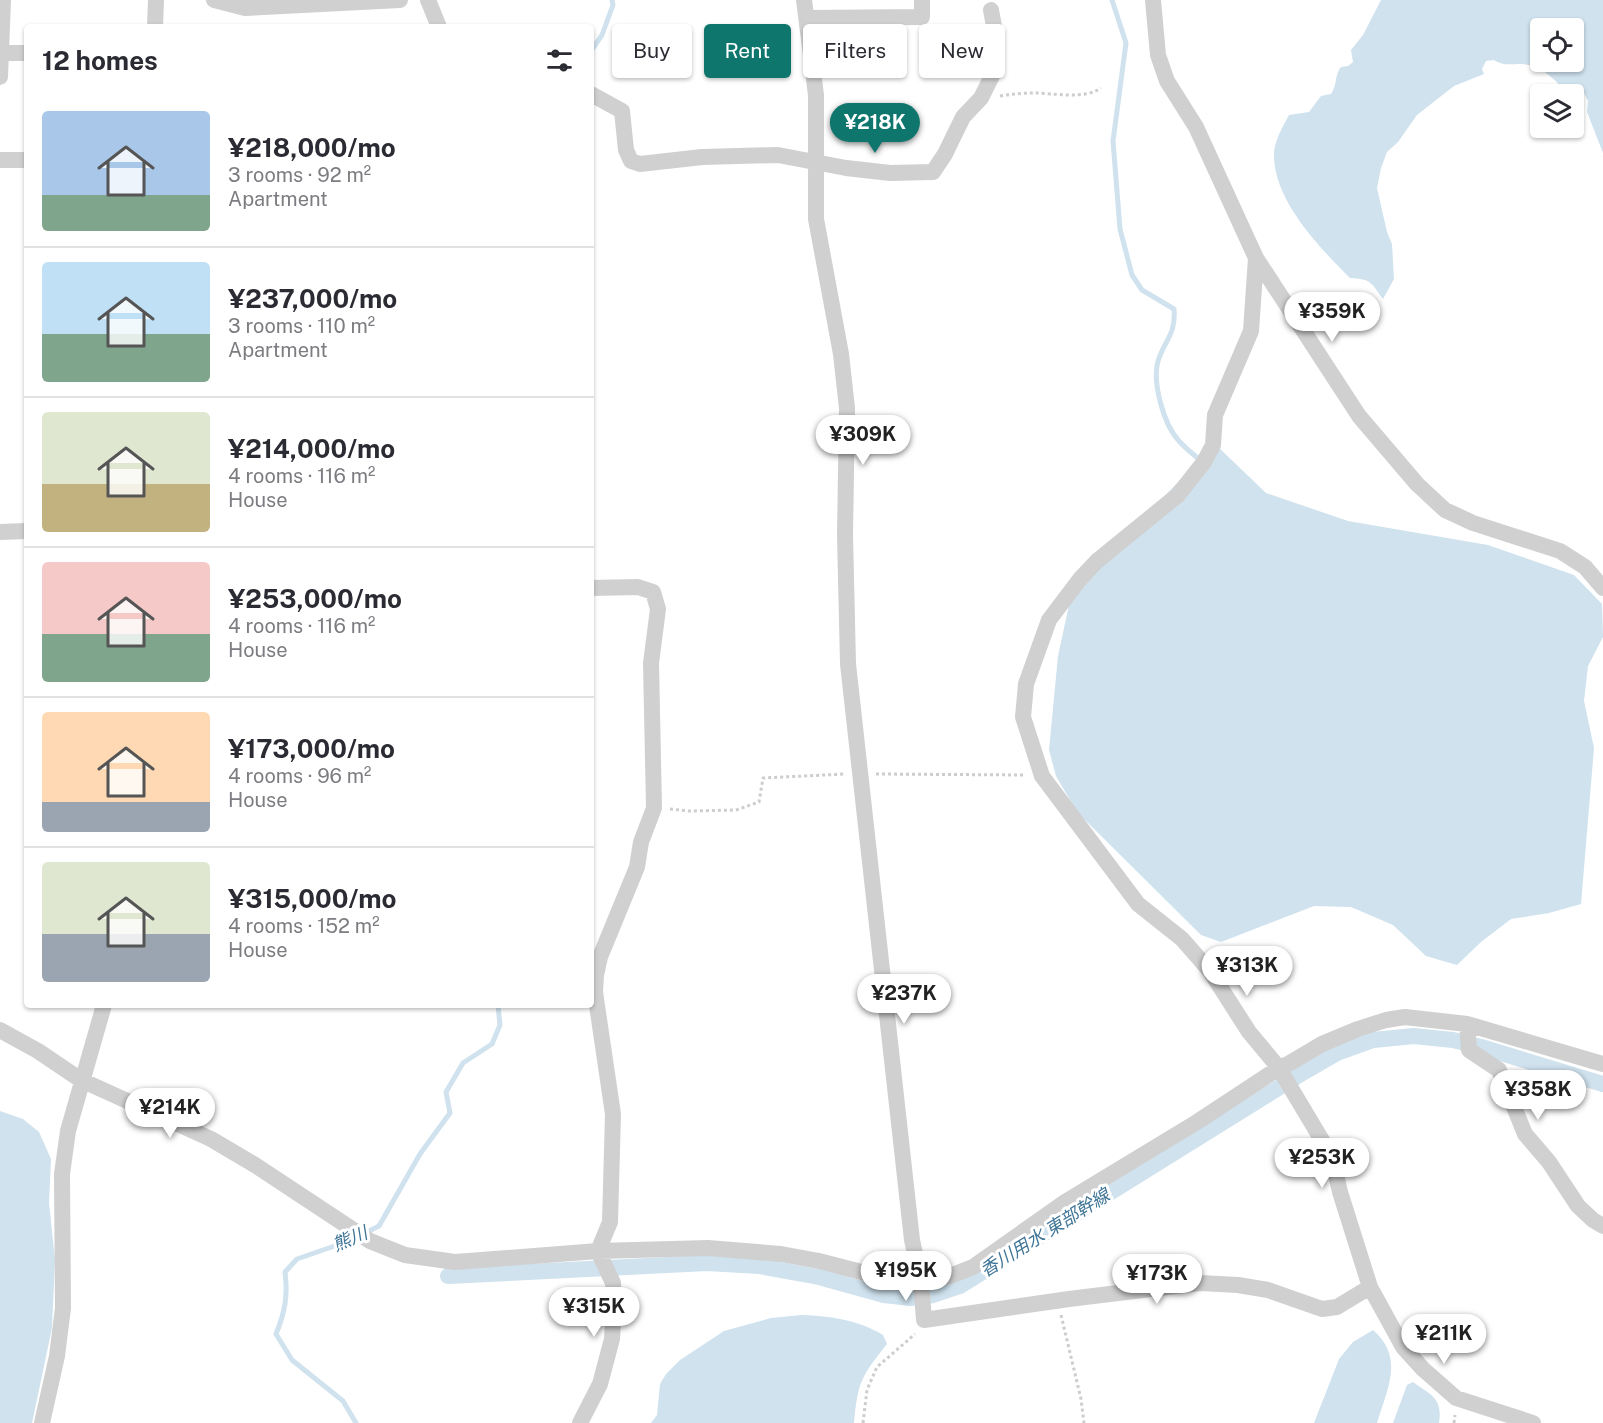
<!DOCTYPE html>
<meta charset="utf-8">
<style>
body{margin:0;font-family:"Public Sans","Noto Sans JP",sans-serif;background:#f2f2f3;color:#2b2b33;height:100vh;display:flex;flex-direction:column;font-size:22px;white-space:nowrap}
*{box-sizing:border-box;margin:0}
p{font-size:20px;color:#7c7c81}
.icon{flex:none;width:33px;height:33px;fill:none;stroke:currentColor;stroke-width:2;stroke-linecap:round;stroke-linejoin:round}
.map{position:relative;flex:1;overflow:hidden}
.drawer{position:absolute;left:24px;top:24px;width:570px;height:984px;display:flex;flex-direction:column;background:#fff;border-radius:6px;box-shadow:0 2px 4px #0004}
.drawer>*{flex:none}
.guide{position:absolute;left:612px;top:24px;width:570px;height:54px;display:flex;gap:12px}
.tools{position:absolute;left:1530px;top:18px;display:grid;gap:12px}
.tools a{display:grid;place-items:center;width:54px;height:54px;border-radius:6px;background:#fff;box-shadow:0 2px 4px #0004;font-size:30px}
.price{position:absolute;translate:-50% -51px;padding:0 14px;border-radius:21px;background:#fff;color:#222;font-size:20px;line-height:39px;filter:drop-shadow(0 2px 3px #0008)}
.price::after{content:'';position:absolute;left:50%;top:36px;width:18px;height:14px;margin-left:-9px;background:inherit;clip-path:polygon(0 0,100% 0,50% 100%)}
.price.active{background:#0f766e;color:#fff}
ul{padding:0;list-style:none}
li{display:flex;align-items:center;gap:18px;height:150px;padding:0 18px}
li+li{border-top:2px solid #e1e1e2}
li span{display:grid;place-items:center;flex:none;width:168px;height:120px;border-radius:6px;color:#555}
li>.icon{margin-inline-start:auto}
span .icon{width:72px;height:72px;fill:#fffc;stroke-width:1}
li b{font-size:26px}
h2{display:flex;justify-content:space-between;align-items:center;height:72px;padding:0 18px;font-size:26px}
.tag{padding:0 21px;border-radius:6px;background:#fff;box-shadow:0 2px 4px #0004;font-size:21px;line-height:54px}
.tag.active{background:#0f766e;color:#fff}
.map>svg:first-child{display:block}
.water{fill:#cfe2ee;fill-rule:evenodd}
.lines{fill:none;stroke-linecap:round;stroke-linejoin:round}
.stream{stroke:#cfe2ee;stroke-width:5}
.canal{stroke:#cfe2ee;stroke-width:16}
.path{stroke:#cdcdcd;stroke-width:3;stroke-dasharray:3 3;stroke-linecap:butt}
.minor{stroke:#d0d0d0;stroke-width:16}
.labels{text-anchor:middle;stroke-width:6;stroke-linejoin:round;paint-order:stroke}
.water-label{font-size:18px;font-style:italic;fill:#3f7597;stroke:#fff}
</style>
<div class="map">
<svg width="1603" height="1423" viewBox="0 0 1603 1423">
<rect width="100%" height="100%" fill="#fff"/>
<path class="water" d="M1381 0H1603V153L1587 112 1588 101 1583 91 1568 86 1563 89C1553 77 1539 65 1522 64 1511 64 1503 66 1494 60L1486 61 1482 69 1484 74 1454 86 1417 115 1398 142 1387 152 1381 168 1377 188 1387 232 1392 244 1394 279 1383 299C1371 283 1372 279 1350 278 1320 248 1276 203 1274 158 1273 143 1282 128 1289 115L1309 112 1321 96 1331 94C1338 83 1334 76 1341 67L1348 66 1353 62 1351 50 1363 35ZM1574 28V62H1540V28Z
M1215 444 1266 493 1348 521 1488 545 1574 575 1602 604 1603 637 1588 666 1584 701 1594 748 1581 904 1549 913 1511 919 1481 942 1457 965 1426 956 1393 925 1351 907 1314 906 1221 942 1201 935 1077 812 1056 776 1049 750 1058 656 1069 605 1092 571Z
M0 1111 23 1119 39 1132 51 1159 49 1203 55 1260 52 1328 32 1423H0Z
M802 1315C830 1316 859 1320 883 1335L887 1344C861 1377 858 1381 854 1423H651L657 1415 660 1384 666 1374 680 1360 724 1331 771 1318Z
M1373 1330C1405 1358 1387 1389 1377 1423H1314L1339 1359 1353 1342Z
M1413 1382C1431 1395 1443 1398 1439 1423H1393L1407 1385Z"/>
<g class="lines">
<path class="stream" d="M1112 0 1126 43 1113 141 1120 229 1132 275 1142 290 1174 309C1176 335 1165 339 1158 361 1152 383 1164 425 1179 441 1185 448 1193 454 1200 460
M591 51 602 35 613 5 612 0
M356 1423 343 1401 292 1360 276 1334C285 1312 288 1296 285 1272L297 1259 349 1241 379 1226 420 1154 450 1113 446 1092 463 1063 492 1044 500 1025 498 1005"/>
<path class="canal" d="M448 1276 707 1263 759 1266 819 1277 884 1295 911 1298 933 1295 960 1286 1304 1072 1337 1053 1373 1040 1414 1036 1453 1040 1481 1047 1603 1084"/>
<path class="path" d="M1000 96C1012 94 1023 93 1034 93 1055 93 1083 100 1101 88
M876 774 1025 775
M670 809 689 811 736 810 759 802 763 778 845 774
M1061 1315 1081 1399 1084 1423
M863 1423 867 1390 877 1367 915 1334
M1454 1423 1455 1415"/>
<path class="minor" d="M214 0 245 8 400 0
M428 0 439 27
M804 0 816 95V219L841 354 847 408 845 535 848 664 912 1240 921 1281 924 1320 1069 1299 1200 1283 1238 1285 1268 1290 1322 1309 1337 1307 1370 1287
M1153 0 1158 55 1167 81 1196 127 1256 258 1359 416 1417 484 1445 510 1473 523 1560 551 1585 567 1603 588
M807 18 922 17V0
M155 27 156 0
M1 53H27
M0 77 3 0
M591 94 622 111 626 150 631 161 640 164 702 157 778 155 846 168 890 173 933 172 945 154 963 117 981 98 992 76 997 42 991 10
M0 160H27
M1256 258 1251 331 1215 415 1213 445 1204 462 1178 495 1097 561 1080 579 1049 620 1026 684 1023 717 1042 776 1138 904 1182 939 1210 971 1249 1032 1279 1068 1289 1085 1332 1157 1340 1192 1370 1287 1403 1347 1423 1369 1456 1398 1533 1423
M0 532 27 531
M1467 1024 1469 1050 1499 1070 1525 1134 1549 1162 1578 1206 1593 1220 1603 1226
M0 1030 38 1051 81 1080 211 1139 255 1165 370 1241 405 1255 455 1262 598 1251 708 1248 781 1254 819 1261 873 1275 921 1281 950 1276 973 1267 1065 1202 1197 1122 1279 1068 1290 1063 1322 1044 1358 1029 1386 1020 1405 1017 1467 1024 1603 1064
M42 1423 57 1356 63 1308 62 1174 68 1131 104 1005
M580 1423 600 1384 612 1339 614 1304 613 1283 598 1251 610 1222 613 1114 595 992 596 975 600 957 637 867 641 842 654 808 651 663 658 609 653 592 638 587 591 588"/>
</g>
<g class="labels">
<g class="water-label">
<text transform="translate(1045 1233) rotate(-32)" y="6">香川用水 東部幹線</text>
<text transform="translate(350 1239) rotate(-23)" y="6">熊川</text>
</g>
</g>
</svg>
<div class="tools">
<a><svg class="icon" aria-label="locate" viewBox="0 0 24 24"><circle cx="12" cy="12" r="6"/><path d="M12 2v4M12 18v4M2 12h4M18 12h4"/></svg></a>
<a><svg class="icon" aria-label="layers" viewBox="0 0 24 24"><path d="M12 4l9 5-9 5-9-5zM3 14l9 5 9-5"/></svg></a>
</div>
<b class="price active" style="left:875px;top:154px">¥218K</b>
<b class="price" style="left:1332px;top:343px">¥359K</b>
<b class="price" style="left:863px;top:466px">¥309K</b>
<b class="price" style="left:1247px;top:997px">¥313K</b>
<b class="price" style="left:904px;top:1025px">¥237K</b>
<b class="price" style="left:1538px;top:1121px">¥358K</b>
<b class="price" style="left:170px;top:1139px">¥214K</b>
<b class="price" style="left:1322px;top:1189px">¥253K</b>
<b class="price" style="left:906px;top:1302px">¥195K</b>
<b class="price" style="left:1157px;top:1305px">¥173K</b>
<b class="price" style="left:594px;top:1338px">¥315K</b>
<b class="price" style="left:1444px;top:1365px">¥211K</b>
<div class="guide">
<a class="tag">Buy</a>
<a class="tag active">Rent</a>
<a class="tag">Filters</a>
<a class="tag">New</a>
</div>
<section class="drawer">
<h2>12 homes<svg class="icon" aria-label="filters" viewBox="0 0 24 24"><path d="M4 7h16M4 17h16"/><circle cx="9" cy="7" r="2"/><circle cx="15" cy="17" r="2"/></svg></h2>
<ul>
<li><span style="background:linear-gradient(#a9c7e8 70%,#7fa58c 0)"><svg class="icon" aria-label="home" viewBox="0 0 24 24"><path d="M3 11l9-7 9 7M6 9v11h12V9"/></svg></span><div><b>¥218,000/mo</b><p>3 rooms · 92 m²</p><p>Apartment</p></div></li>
<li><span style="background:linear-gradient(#bfe0f5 60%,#7fa58c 0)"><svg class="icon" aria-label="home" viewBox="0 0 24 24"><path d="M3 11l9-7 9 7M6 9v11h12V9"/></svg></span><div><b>¥237,000/mo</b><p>3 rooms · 110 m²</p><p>Apartment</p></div></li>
<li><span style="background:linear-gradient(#dfe7d0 60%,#c2b280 0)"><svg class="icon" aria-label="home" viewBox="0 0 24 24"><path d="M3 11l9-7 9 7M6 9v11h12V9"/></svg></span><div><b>¥214,000/mo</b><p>4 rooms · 116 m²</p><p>House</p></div></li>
<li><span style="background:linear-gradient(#f6c9c9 60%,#7fa58c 0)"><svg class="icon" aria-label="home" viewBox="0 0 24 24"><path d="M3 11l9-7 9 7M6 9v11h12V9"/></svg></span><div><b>¥253,000/mo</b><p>4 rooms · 116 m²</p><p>House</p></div></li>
<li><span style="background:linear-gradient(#ffd9b3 75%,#9aa5b1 0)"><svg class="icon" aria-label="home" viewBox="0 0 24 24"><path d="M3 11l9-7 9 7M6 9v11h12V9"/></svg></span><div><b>¥173,000/mo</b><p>4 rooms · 96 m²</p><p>House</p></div></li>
<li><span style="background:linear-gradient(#dfe7d0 60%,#9aa5b1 0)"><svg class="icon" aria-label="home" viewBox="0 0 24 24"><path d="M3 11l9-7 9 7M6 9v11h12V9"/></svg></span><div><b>¥315,000/mo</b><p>4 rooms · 152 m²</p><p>House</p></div></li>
</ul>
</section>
</div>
